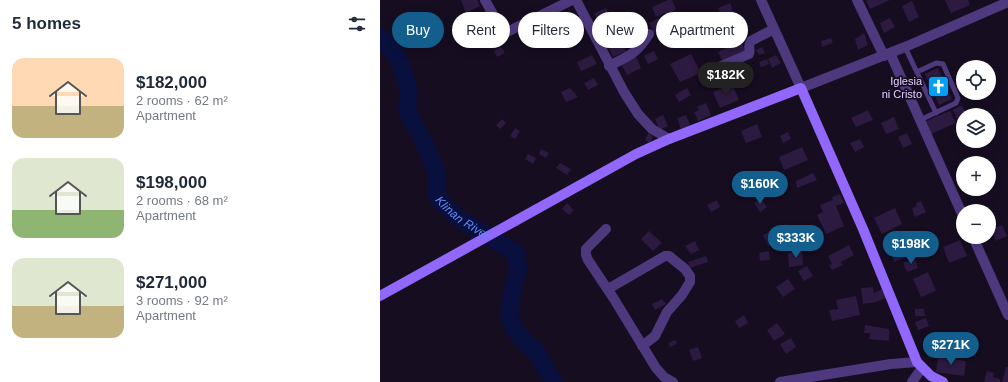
<!DOCTYPE html>
<meta charset="utf-8">
<style>
body{margin:0;font-family:Arial,sans-serif;background:#f6f6f7;color:#1f2937;height:100vh;display:flex;flex-direction:column;font-size:15px;white-space:nowrap}
*{box-sizing:border-box;margin:0}
p{font-size:13px;color:#747a83}
.icon{flex:none;width:22px;height:22px;fill:none;stroke:currentColor;stroke-width:2;stroke-linecap:round;stroke-linejoin:round}
.map{position:relative;flex:1;overflow:hidden}
.panel{display:flex;flex-direction:column;background:#fff;width:380px}
.panel>*{flex:none}
.banner{position:absolute;left:12px;top:12px;width:380px;height:36px;display:flex;gap:8px}
.tools{position:absolute;left:576px;top:60px;display:grid;gap:8px}
.tools a{display:grid;place-items:center;width:40px;height:40px;border-radius:50%;background:#fff;box-shadow:0 2px 10px #0003;font-size:20px}
.price{position:absolute;translate:-50% -34px;padding:0 9px;border-radius:14px;background:#135e8c;color:#fff;font-size:13px;line-height:26px;filter:drop-shadow(0 1px 2px #0008)}
.price::after{content:'';position:absolute;left:50%;top:24px;width:12px;height:9px;margin-left:-6px;background:inherit;clip-path:polygon(0 0,100% 0,50% 100%)}
.price.on{background:#222;color:#fff}
ul{padding:0;list-style:none}
li{display:flex;align-items:center;gap:12px;height:100px;padding:0 12px}
li span{display:grid;place-items:center;flex:none;width:112px;height:80px;border-radius:12px;color:#555}
li>.icon{margin-inline-start:auto}
span .icon{width:48px;height:48px;fill:#fffc;stroke-width:1}
li b{font-size:17px}
h2{display:flex;justify-content:space-between;align-items:center;height:48px;padding:0 12px;font-size:17px}
.pill{padding:0 14px;border-radius:18px;background:#fff;box-shadow:0 2px 10px #0003;font-size:14px;line-height:36px}
.pill.on{background:#135e8c;color:#fff}
main{display:flex;flex:1;min-height:0}
.map>svg:first-child{display:block}
.lines{fill:none;stroke-linecap:round;stroke-linejoin:round}
.river{stroke:#0a103d;stroke-width:18}
.building{fill:#2c1a41}
.lane{stroke:#4e397f;stroke-width:5}
.street{stroke:#4e397f;stroke-width:10}
.secondary{stroke:#9167fc;stroke-width:10}
.labels{text-anchor:middle;stroke-width:3.5;stroke-linejoin:round;paint-order:stroke}
.poi-label{font-size:11px;fill:#e0cefe;stroke:#160d21;text-anchor:end}
.water-label{font-size:12px;font-style:italic;fill:#5f8bfc;stroke:#160d21}
</style>
<main>
<section class="panel">
<h2>5 homes<svg class="icon" aria-label="filters" viewBox="0 0 24 24"><path d="M4 7h16M4 17h16"/><circle cx="9" cy="7" r="2"/><circle cx="15" cy="17" r="2"/></svg></h2>
<ul>
<li><span style="background:linear-gradient(#ffd9b3 60%,#c2b280 0)"><svg class="icon" aria-label="home" viewBox="0 0 24 24"><path d="M3 11l9-7 9 7M6 9v11h12V9"/></svg></span><div><b>$182,000</b><p>2 rooms · 62 m²</p><p>Apartment</p></div></li>
<li><span style="background:linear-gradient(#dfe7d0 65%,#8fb573 0)"><svg class="icon" aria-label="home" viewBox="0 0 24 24"><path d="M3 11l9-7 9 7M6 9v11h12V9"/></svg></span><div><b>$198,000</b><p>2 rooms · 68 m²</p><p>Apartment</p></div></li>
<li><span style="background:linear-gradient(#dfe7d0 60%,#c2b280 0)"><svg class="icon" aria-label="home" viewBox="0 0 24 24"><path d="M3 11l9-7 9 7M6 9v11h12V9"/></svg></span><div><b>$271,000</b><p>3 rooms · 92 m²</p><p>Apartment</p></div></li>
</ul>
</section>
<div class="map">
<svg width="628" height="382" viewBox="0 0 628 382">
<rect width="100%" height="100%" fill="#160d21"/>
<g class="lines">
<path class="river" id="s1" d="M0 37 18 57 29 91 27 111 44 142 56 171 57 197 66 207 80 219 136 253 138 269 132 295 129 316 135 330 145 342 156 351 168 373 174 382"/>
</g>
<path class="building" d="M81 0H97L100 6 86 13Z
M288 0H292L296 9 286 16 285 13 276 17 272 7Z
M486 0H510L490 9Z
M565 0H588L590 5 571 13Z
M532 1 539 17 529 22 522 6Z
M350 3 359 28 347 32 338 8Z
M226 8 230 18 219 23 214 13Z
M279 18 284 28 274 33 269 23Z
M510 18 515 27 504 33 500 23Z
M98 26 103 35 93 40 88 31Z
M484 33 488 45 478 50 475 39Z
M359 38 367 54 344 64 338 52 346 48 344 44Z
M451 38 453 43 442 47 441 41Z
M241 40 246 51 233 57 228 46Z
M121 47 125 53 117 57 114 51Z
M382 47 385 53 379 55 376 50Z
M274 51 278 59 268 64 264 56Z
M311 54 321 73 300 82 290 64Z
M212 55 217 64 201 71 197 62Z
M396 55 401 63 392 68 388 59Z
M256 56 261 68 247 75 241 64Z
M387 59 389 64 381 67 379 62Z
M558 68 572 99 559 105 545 74Z
M214 78 218 85 208 90 204 83Z
M352 84 359 100 340 108 333 92Z
M190 88 198 97 186 102 181 92Z
M307 88 311 95 299 102 295 95Z
M326 103 331 115 318 121 314 112 319 110 317 107Z
M582 105 586 115H583V119L578 121 573 110Z
M488 110 493 120 476 127 471 118Z
M570 111 576 123 551 134 546 121Z
M283 115 288 126 280 130 275 119Z
M306 115 310 125 301 129 297 118Z
M514 117 519 129 506 134 501 123Z
M122 119 126 123 120 129 116 125Z
M377 124 382 137 366 143 361 131Z
M135 128 140 131 135 139 130 136Z
M408 132 411 139 403 143 400 136Z
M268 133 273 136 270 143 265 140Z
M527 133 532 144 523 148 518 137Z
M480 139 484 147 475 152 470 143Z
M422 147 428 160 404 170 399 157Z
M161 149 169 153 166 158 159 154Z
M148 154 156 158 153 164 145 159Z
M591 157 593 163H583V174L578 163Z
M180 163 191 169 187 175 176 168Z
M433 173 437 180 417 188 416 181Z
M589 189H609L610 191 597 196 595 191 590 193Z
M460 194 464 203 456 206 464 226 446 234 437 215 443 212 440 205 453 200 452 197Z
M381 198 387 207 380 212 374 203Z
M337 200 340 207 331 212 327 205Z
M541 201 546 212 535 217 532 208 537 206 536 203Z
M187 203 194 210 189 215 182 209Z
M515 208 522 224 502 234 494 218Z
M406 224 411 235 388 246 383 235Z
M622 225 627 236 616 241 611 229Z
M269 231 282 243 273 251 261 239Z
M580 240 587 256 569 263 563 247Z
M315 241 319 250 311 254 305 246Z
M517 242 524 258 514 262 508 246Z
M469 245 474 255 461 262 463 265 452 270 449 265 452 264 448 256Z
M389 251 390 260 380 261 379 253Z
M422 251 423 265 409 267 408 253Z
M326 256 328 262 310 268 308 262Z
M535 259 538 268 527 272 523 263Z
M427 266 433 276 424 281 418 271Z
M548 272 556 291 541 297 533 279Z
M408 279 415 289 403 297 396 287Z
M493 287 494 293 502 289 506 298 496 302 483 304 481 288Z
M476 296 480 315 452 321 449 310 458 309 456 300Z
M282 299 286 304 275 310 272 304Z
M535 309H544L545 316H535Z
M364 315 368 323 359 328 355 321Z
M546 318 549 326 538 330 535 322Z
M397 323 405 334 394 341 387 330Z
M485 325 509 329V341L489 339 490 333H484Z
M411 338 416 347 406 354 400 344Z
M295 340 297 344 290 347 288 343Z
M558 343 573 347 570 358 554 355Z
M318 347 322 358 313 361 309 350Z
M558 357 586 361 584 376 556 372Z
M626 367H628V382H622Z
M607 371 614 373 613 377 620 379V382H604Z"/>
<g class="lines">
<path class="lane" d="M525 47 556 113
M537 72 556 63 563 64 578 98 576 103 540 120"/>
<path class="street" d="M105 0 120 27 123 31 127 32 192 0
M196 0 244 92 258 114 272 129 289 139
M381 0 421 88 525 47 628 2
M477 0 504 56
M510 53 583 216
M229 66C249 56 257 53 269 34
M339 67 369 54C371 50 367 46 371 41L394 29
M226 229 206 249V255L208 260 234 299 276 368 284 377 293 382
M593 237 628 315
M228 289 285 256H289L305 269 310 276V282L302 295 287 312 275 336 262 346
M400 382 511 364 537 362
M532 382 542 368"/>
<path class="secondary" d="M0 296 256 154 289 139 421 88 483 229 537 362 551 376 563 382"/>
</g>
<defs>
<symbol id="church-square" viewBox="-11 -11 22 22"><rect x="-9" y="-9" width="18" height="18" rx="4" fill="#059ff3" stroke="#160d21"/><path d="M-1.2-6h2.4v3.5h3.3v2.4h-3.3V6h-2.4V-.1h-3.3v-2.4h3.3Z" fill="#fff"/></symbol>
</defs>
<g fill-rule="evenodd">
<use href="#church-square" x="546" y="74" width="25" height="25"/>
</g>
<g class="labels">
<g class="poi-label">
<text x="542" y="85">Iglesia<tspan x="542" dy="13">ni Cristo</tspan></text>
</g>
<g class="water-label">
<text dy="4" stroke="none"><textPath href="#s1" startOffset="209">Klinan River</textPath></text>
</g>
</g>
</svg>
<div class="tools">
<a><svg class="icon" aria-label="locate" viewBox="0 0 24 24"><circle cx="12" cy="12" r="6"/><path d="M12 2v4M12 18v4M2 12h4M18 12h4"/></svg></a>
<a><svg class="icon" aria-label="layers" viewBox="0 0 24 24"><path d="M12 4l9 5-9 5-9-5zM3 14l9 5 9-5"/></svg></a>
<a>+</a>
<a>−</a>
</div>
<b class="price on" style="left:346px;top:96px">$182K</b>
<b class="price" style="left:380px;top:205px">$160K</b>
<b class="price" style="left:416px;top:259px">$333K</b>
<b class="price" style="left:531px;top:265px">$198K</b>
<b class="price" style="left:571px;top:366px">$271K</b>
<div class="banner">
<a class="pill on">Buy</a>
<a class="pill">Rent</a>
<a class="pill">Filters</a>
<a class="pill">New</a>
<a class="pill">Apartment</a>
</div>
</div>
</main>
